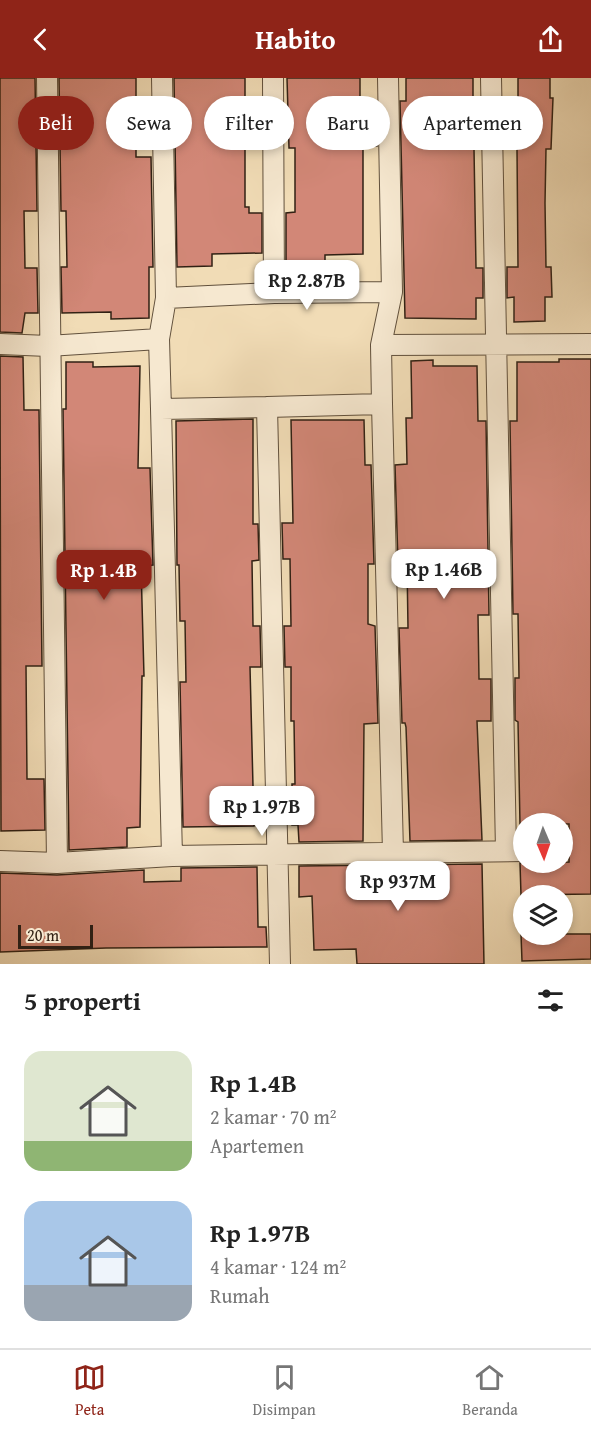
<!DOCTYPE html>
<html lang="id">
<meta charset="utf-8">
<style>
body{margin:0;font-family:"Gentium Book Plus",serif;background:#f6f6f6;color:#222;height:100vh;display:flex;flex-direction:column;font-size:22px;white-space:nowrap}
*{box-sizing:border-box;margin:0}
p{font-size:20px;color:#767676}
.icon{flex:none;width:33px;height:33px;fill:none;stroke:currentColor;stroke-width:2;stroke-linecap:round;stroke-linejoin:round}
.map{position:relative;height:886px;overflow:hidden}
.side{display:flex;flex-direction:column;background:#fff;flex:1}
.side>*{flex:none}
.hud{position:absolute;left:18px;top:18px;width:555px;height:54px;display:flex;gap:12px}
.needle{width:39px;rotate:178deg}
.buttons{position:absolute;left:513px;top:735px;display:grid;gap:12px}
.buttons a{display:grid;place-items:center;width:60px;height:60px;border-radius:50%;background:#fff;box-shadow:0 3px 9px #0003;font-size:30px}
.scale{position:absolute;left:18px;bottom:15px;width:75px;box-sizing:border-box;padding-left:6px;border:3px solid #312114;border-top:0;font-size:16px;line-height:21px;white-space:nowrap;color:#312114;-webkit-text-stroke:4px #f6e8d0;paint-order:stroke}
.price{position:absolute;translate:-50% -51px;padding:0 14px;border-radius:12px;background:#fff;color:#222;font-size:20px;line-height:39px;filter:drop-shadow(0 2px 3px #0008)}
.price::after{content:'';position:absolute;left:50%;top:36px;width:18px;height:14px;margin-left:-9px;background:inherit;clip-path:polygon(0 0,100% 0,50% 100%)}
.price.selected{background:#8f2418;color:#fff}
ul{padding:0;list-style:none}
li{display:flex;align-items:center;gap:18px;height:150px;padding:0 24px}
li span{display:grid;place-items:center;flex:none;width:168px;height:120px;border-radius:18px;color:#555}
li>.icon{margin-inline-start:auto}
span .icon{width:72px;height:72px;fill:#fffc;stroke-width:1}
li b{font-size:26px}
h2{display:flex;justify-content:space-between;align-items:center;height:72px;padding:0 24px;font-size:26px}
.pill{padding:0 21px;border-radius:27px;background:#fff;box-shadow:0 3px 9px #0003;font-size:21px;line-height:54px}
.pill.selected{background:#8f2418;color:#fff}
header{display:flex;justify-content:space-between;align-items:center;height:78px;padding:0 24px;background:#8f2418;color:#fff;font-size:27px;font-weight:700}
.dock{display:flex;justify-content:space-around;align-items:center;height:84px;border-top:2px solid #e0e0e0;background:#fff;font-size:16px;color:#767676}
.dock a{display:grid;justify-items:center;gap:3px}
.dock .selected{color:#8f2418}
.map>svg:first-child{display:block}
.building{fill:#d28777;stroke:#312114;stroke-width:1.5}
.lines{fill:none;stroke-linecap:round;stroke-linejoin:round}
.street-casing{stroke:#61503c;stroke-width:22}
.street{stroke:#f6e8d0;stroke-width:20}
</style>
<header><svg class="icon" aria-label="back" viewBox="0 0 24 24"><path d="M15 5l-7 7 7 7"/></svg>Habito<svg class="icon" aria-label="share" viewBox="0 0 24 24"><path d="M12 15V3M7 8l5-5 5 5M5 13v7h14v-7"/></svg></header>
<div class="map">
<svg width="591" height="886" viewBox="0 0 591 886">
<rect width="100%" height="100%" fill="#f1dcb6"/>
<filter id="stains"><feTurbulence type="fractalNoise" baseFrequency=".00333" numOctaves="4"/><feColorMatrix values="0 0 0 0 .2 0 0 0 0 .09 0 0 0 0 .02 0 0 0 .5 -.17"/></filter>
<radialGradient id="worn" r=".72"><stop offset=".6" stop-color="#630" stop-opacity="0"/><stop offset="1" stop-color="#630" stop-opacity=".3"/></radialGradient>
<path class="building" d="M0 0H35L37 133H24L25 190H37L38 235H25L22 255 0 254Z
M59 0H136V79H151L153 189H149V240L111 241V234L62 235 61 189H67L66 133H61Z
M174 0H245V129H249V135H262V175L212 176V188L177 189Z
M287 0H360V22L376 23 377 68H363V176L325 177V195H286V135L295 134V70H289Z
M406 0H473V21H479L480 71H474L476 190H483V220H476V241L405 240 400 23H406Z
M518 0H550V20H553L551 71H546L545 125 546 189H551L552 219H545V243L514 244V219L507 220V189H518L517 71H504L503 20H518Z
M0 278 23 279 24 332H39L42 588H26L27 701H44L45 752 1 753Z
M559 281H591V816L521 817 520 785 569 784V746H520L518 644 515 642V600H519L518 536H513L510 343H517V284H559Z
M433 282V288H477L478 343H486L489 537H478L479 601H491V643H477L482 762 410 763 406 649 405 645H402L399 550H408L407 485H398L395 387 407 386 406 340H412L411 283Z
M66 284H93V289L140 288 138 390H150L153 487 141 488 144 598H142L140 749 127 750V769L69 772 63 331H66Z
M253 341V446H258L259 482 252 483 253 548H260L261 589H250L254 748 183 749 180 604H186L185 543H180L179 487H177L176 343Z
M291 342H364L365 387H371L374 486H368V546L375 548 378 645 364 646 363 763 299 764 298 747H292V706H295L294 643H291V589H285L284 548H291L290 481H283L282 445H293Z
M482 786 484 886H357L356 871 314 872 312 818 299 819V788Z
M257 789 258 849H266L267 869 106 870 0 874V795L57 797 144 792V804L181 803V790Z
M521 856H591V881L522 883Z"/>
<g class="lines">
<defs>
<path id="street" d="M47 0 57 785
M162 0 166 220
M273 0 274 215
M388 0 392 214
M491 0 506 773
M159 261 161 331
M0 266 48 268 159 261 166 220 274 215 392 214 381 267 591 266
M382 326 393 775
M172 778 161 331 267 329
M0 783 57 785 172 778 524 773
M280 886 267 329 382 326 381 267"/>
</defs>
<use href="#street" class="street-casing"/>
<use href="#street" class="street"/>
</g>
<rect width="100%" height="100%" filter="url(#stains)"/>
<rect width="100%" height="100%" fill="url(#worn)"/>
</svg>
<div class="buttons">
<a><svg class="needle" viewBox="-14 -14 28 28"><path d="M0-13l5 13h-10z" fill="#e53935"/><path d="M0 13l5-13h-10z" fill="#767676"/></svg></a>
<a><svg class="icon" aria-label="layers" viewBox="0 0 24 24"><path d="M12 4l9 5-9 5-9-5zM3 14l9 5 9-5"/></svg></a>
</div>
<div class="scale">20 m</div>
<b class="price" style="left:307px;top:233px">Rp 2.87B</b>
<b class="price" style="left:444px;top:522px">Rp 1.46B</b>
<b class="price selected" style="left:104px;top:523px">Rp 1.4B</b>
<b class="price" style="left:262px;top:759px">Rp 1.97B</b>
<b class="price" style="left:398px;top:834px">Rp 937M</b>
<div class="hud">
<a class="pill selected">Beli</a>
<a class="pill">Sewa</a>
<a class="pill">Filter</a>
<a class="pill">Baru</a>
<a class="pill">Apartemen</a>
</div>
</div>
<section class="side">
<h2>5 properti<svg class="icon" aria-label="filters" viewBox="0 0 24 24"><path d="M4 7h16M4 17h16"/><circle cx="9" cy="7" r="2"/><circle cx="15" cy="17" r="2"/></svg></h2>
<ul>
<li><span style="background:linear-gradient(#dfe7d0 75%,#8fb573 0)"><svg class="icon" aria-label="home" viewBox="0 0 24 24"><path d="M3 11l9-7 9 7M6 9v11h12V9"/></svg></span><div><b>Rp 1.4B</b><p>2 kamar · 70 m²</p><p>Apartemen</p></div></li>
<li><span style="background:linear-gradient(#a9c7e8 70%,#9aa5b1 0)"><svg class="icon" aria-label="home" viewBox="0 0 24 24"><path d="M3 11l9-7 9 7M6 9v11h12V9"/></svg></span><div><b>Rp 1.97B</b><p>4 kamar · 124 m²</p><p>Rumah</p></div></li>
</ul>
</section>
<nav class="dock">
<a class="selected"><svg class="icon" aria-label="map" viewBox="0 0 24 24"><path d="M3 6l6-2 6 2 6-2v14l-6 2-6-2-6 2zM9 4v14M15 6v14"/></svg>Peta</a>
<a><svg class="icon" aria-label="saved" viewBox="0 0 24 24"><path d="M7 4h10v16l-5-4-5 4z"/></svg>Disimpan</a>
<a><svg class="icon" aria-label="home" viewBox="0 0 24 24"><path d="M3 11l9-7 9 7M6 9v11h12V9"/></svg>Beranda</a>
</nav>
